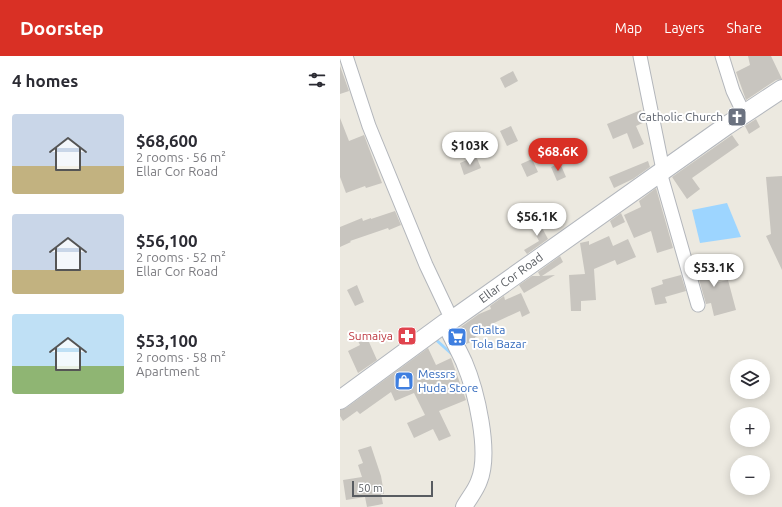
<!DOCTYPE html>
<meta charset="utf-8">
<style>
body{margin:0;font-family:Ubuntu,sans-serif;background:#f7f7f7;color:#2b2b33;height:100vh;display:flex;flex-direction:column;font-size:15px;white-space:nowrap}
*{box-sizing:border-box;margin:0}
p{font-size:13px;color:#7c7c81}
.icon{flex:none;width:22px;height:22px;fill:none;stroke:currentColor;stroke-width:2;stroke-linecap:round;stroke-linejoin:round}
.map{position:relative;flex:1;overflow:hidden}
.sheet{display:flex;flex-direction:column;background:#fff;width:340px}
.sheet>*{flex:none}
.tools{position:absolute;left:390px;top:303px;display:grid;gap:8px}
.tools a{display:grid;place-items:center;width:40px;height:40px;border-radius:50%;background:#fff;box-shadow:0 2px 10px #0003;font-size:20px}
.scale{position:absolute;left:12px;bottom:10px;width:81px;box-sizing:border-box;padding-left:4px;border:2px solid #585c61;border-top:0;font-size:11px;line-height:14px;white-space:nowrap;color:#585c61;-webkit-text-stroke:3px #fff;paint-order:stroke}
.price{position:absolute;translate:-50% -34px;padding:0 9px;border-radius:14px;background:#fff;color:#222;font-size:13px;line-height:26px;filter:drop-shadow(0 1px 2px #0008)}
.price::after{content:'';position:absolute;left:50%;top:24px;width:12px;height:9px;margin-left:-6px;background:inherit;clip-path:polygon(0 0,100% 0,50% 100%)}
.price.current{background:#d93025;color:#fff}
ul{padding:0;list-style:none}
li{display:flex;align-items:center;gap:12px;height:100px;padding:0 12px}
li span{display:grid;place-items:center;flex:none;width:112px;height:80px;border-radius:4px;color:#555}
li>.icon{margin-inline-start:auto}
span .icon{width:48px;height:48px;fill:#fffc;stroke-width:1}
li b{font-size:17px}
h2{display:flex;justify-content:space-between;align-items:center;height:48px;padding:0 12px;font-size:17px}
header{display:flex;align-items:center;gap:24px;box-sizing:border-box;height:56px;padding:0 20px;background:#d93025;color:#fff}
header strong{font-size:19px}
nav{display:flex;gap:22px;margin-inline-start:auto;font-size:14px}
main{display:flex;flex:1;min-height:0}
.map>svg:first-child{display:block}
.water{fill:#9dd5ff}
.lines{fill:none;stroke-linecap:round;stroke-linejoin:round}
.stream{stroke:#9dd5ff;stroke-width:3}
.building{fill:#c8c5bf}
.minor-casing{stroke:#b3b6bb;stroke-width:15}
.tertiary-casing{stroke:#b3b6bb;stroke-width:18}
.secondary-casing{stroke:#b3b7bd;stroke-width:20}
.minor{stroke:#fff;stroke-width:13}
.tertiary{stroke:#fff;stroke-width:16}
.secondary{stroke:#fff;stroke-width:18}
.labels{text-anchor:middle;stroke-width:4;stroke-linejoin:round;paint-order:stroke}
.worship-label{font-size:12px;fill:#5b616d;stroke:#fff;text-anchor:end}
.street-label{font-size:12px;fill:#585c61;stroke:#fff}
.shop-label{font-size:12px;fill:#366cbe;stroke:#fff;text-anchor:start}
.health-label{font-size:12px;fill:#be3a42;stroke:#fff;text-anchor:end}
</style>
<header>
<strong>Doorstep</strong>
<nav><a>Map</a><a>Layers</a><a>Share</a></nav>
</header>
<main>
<section class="sheet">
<h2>4 homes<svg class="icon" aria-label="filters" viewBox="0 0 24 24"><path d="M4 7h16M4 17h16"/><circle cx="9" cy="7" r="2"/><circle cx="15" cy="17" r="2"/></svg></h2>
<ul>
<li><span style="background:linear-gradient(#c9d6e8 65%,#c2b280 0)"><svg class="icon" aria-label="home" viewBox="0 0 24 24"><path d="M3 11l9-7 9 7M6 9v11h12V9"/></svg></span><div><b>$68,600</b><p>2 rooms · 56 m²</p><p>Ellar Cor Road</p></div></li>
<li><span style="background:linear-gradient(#c9d6e8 70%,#c2b280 0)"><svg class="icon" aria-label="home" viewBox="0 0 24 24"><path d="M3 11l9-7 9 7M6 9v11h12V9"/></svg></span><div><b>$56,100</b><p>2 rooms · 52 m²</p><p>Ellar Cor Road</p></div></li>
<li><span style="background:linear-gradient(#bfe0f5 65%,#8fb573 0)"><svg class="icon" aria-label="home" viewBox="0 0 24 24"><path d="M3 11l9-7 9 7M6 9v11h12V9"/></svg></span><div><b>$53,100</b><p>2 rooms · 58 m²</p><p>Apartment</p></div></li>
</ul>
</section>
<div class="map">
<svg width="442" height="451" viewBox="0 0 442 451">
<rect width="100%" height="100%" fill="#ece9e0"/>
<path class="water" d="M387 147 401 181 360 187 352 154Z"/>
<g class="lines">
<path class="stream" d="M94 282 114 300"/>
</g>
<path class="building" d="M408 0H431L442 23 436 24 406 44 396 16 410 9Z
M0 10 9 35 0 38Z
M173 15 178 25 165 32 160 22Z
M301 54 305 66 296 70 304 88 293 93 287 77 273 83 267 68Z
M0 62 9 85 24 79 42 127 26 132 25 130 6 137 0 121Z
M416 63 420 71 409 78 405 70Z
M171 70 178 85 167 90 160 75Z
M392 79 399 89 352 122 360 133 347 143 332 121Z
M136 100 141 112 124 119 120 107Z
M192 103 198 116 187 121 181 108Z
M308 105 310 111 293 123 274 132 269 121Z
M220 107 226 121 217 125 211 111Z
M442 120V214L426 180 431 178 426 121Z
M316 132 333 192 317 197 311 175 294 182 284 159 301 151 299 145Z
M55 155 61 169 49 174 48 172 10 185 11 186 0 191V171L22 162 23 165 31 162V163Z
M281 157 285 166 273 172 270 165Z
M199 166 208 183 187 198 184 194 199 185 191 170Z
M269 180 273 190 288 183 296 201 277 209 275 204 254 213 256 244 241 245V255H231L229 219 245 218 240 187 249 185V189Z
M370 198 373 209 369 210 373 227 388 224 396 254 374 260 371 247 366 248 353 202Z
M220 200 223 206 202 220 215 219 184 237 179 229 192 220H200L198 216Z
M341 219 346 235 325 241 327 247 315 249 311 232 323 228 322 224Z
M17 229 24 246 15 250 7 234Z
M181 237 190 257 182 261 180 255 154 267 156 271 135 281 136 284 126 288 118 273 139 258 151 253 150 250 164 240 165 244Z
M25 277 37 304 18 317 8 295 20 289 16 281Z
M88 292 96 309 111 302 126 344 99 355 111 380 99 385 93 373 74 382 67 367 85 359 74 337 55 345 51 336 20 358 17 355 3 365 0 360V354L6 352Z
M31 390 41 420 44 438H41L43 448 27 451 25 441 6 444 3 424 22 421 18 409 23 407 18 394Z"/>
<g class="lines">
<defs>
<path id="minor" d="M6 0 29 70 86 209 112 264
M300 0 323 114
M382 0 393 35 404 58
M320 116 358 249"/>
<path id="tertiary" d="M105 267C111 280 118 293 124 306 136 334 151 396 139 425 136 434 129 442 124 451"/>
<path id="secondary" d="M0 344 105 267 112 264 386 70 442 33"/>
</defs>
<use href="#minor" class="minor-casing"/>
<use href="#tertiary" class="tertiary-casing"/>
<use href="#secondary" class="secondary-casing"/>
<use href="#minor" class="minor"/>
<use href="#tertiary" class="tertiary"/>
<use href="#secondary" class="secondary"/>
</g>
<defs>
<symbol id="church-square" viewBox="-11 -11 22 22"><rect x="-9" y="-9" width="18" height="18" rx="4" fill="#6b7280" stroke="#fff"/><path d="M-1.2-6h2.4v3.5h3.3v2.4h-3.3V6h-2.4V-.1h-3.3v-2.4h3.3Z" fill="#fff"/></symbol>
<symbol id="pharmacy-square" viewBox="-11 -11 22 22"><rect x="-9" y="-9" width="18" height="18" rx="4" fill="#e0444e" stroke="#fff"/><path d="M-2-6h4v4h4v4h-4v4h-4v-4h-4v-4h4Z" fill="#fff"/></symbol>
<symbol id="supermarket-square" viewBox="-11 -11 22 22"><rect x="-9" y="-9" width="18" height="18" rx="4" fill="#3f7fe0" stroke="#fff"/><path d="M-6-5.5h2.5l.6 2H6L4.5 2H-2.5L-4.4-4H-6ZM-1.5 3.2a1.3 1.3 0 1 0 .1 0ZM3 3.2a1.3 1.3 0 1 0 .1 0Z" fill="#fff"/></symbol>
<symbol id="shop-square" viewBox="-11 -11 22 22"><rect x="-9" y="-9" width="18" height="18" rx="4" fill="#3f7fe0" stroke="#fff"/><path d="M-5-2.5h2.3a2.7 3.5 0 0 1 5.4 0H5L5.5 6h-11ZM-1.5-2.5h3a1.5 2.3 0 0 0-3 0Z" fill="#fff"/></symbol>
</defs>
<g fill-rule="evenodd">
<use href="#church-square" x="386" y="50" width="22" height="22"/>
<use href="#pharmacy-square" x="56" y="269" width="22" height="22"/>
<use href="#supermarket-square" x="106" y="270" width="22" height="22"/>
<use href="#shop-square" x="53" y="314" width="22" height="22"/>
</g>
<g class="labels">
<g class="worship-label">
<text x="383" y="65">Catholic Church</text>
</g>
<g class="street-label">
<text transform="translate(171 222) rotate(-36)" y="4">Ellar Cor Road</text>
</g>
<g class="shop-label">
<text x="131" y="278">Chalta<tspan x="131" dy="14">Tola Bazar</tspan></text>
<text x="78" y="322">Messrs<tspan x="78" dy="14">Huda Store</tspan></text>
</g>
<g class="health-label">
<text x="53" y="284">Sumaiya</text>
</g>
</g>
</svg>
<div class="tools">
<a><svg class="icon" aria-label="layers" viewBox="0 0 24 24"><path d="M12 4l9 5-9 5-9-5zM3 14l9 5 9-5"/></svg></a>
<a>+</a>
<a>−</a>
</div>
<div class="scale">50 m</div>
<b class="price" style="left:130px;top:110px">$103K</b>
<b class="price current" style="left:218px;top:116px">$68.6K</b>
<b class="price" style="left:197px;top:181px">$56.1K</b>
<b class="price" style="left:374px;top:232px">$53.1K</b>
</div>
</main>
